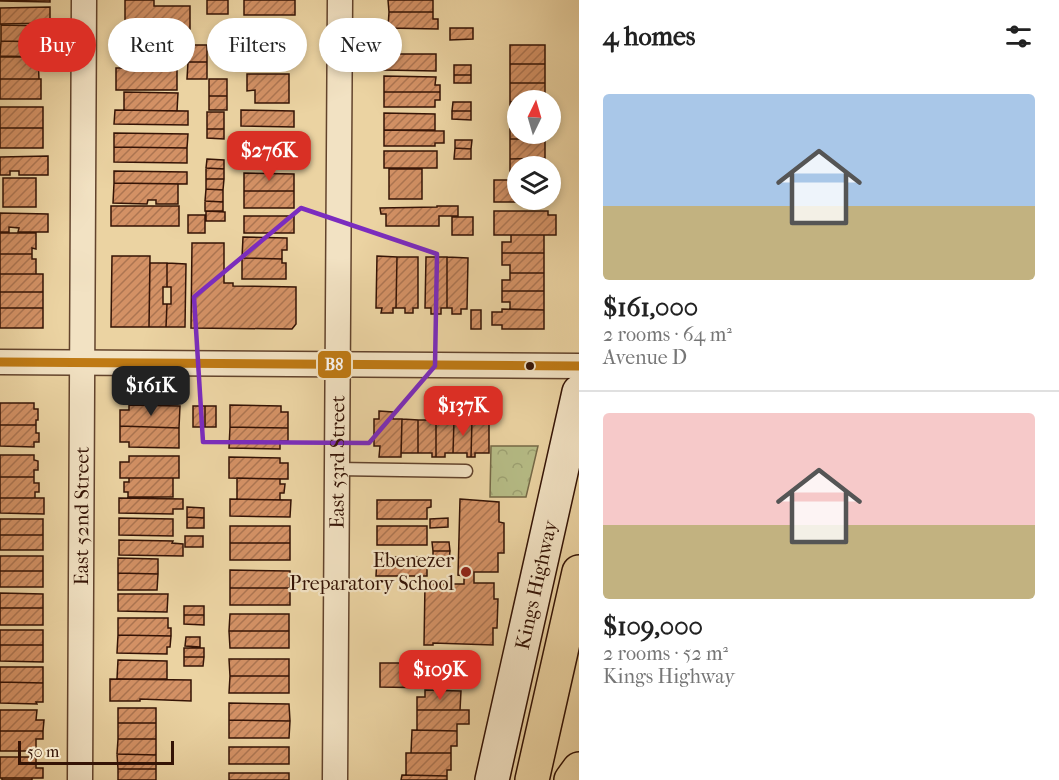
<!DOCTYPE html>
<meta charset="utf-8">
<style>
body{margin:0;font-family:"IM FELL French Canon",serif;background:#f2f2f2;color:#222;height:100vh;display:flex;flex-direction:column;font-size:22px;white-space:nowrap}
*{box-sizing:border-box;margin:0}
p{font-size:20px;color:#767676}
.icon{flex:none;width:33px;height:33px;fill:none;stroke:currentColor;stroke-width:2;stroke-linecap:round;stroke-linejoin:round}
.map{position:relative;flex:1;overflow:hidden}
.sheet{display:flex;flex-direction:column;background:#fff;width:480px}
.sheet>*{flex:none}
.top-card{position:absolute;left:18px;top:18px;width:471px;height:54px;display:flex;gap:12px}
.needle{width:39px;rotate:5deg}
.buttons{position:absolute;left:507px;top:90px;display:grid;gap:12px}
.buttons a{display:grid;place-items:center;width:54px;height:54px;border-radius:50%;background:#fff;box-shadow:0 3px 9px #0003;font-size:30px}
.scale{position:absolute;left:18px;bottom:15px;width:156px;box-sizing:border-box;padding-left:6px;border:3px solid #341305;border-top:0;font-size:16px;line-height:21px;white-space:nowrap;color:#341305;-webkit-text-stroke:4px #f2e2c3;paint-order:stroke}
.price{position:absolute;translate:-50% -51px;padding:0 14px;border-radius:12px;background:#d93025;color:#fff;font-size:20px;line-height:39px;filter:drop-shadow(0 2px 3px #0008)}
.price::after{content:'';position:absolute;left:50%;top:36px;width:18px;height:14px;margin-left:-9px;background:inherit;clip-path:polygon(0 0,100% 0,50% 100%)}
.price.current{background:#222;color:#fff}
ul{padding:0;list-style:none}
li{display:grid;align-content:center;gap:12px;height:318px;padding:0 24px}
li+li{border-top:2px solid #e0e0e0}
li span{display:grid;place-items:center;height:186px;border-radius:6px;color:#555}
li>.icon{margin-inline-start:auto}
span .icon{width:108px;height:108px;fill:#fffc;stroke-width:1}
li b{font-size:26px}
h2{display:flex;justify-content:space-between;align-items:center;height:72px;padding:0 24px;font-size:26px}
.chip{padding:0 21px;border-radius:27px;background:#fff;box-shadow:0 3px 9px #0003;font-size:21px;line-height:54px}
.chip.current{background:#d93025;color:#fff}
main{display:flex;flex:1;min-height:0}
.map>svg:first-child{display:block}
.forest{fill:url(#forest-crowns);stroke:#756846;stroke-width:1.5}
.building{fill:url(#building-hatch);stroke:#341305;stroke-width:1.5}
.lines{fill:none;stroke-linecap:round;stroke-linejoin:round}
.lane-casing{stroke:#62432c;stroke-width:15}
.street-casing{stroke:#62432c;stroke-width:27}
.secondary-casing{stroke:#341305;stroke-width:36}
.primary-casing{stroke:#341305;stroke-width:36}
.lane{stroke:#f2e2c3;stroke-width:12}
.street{stroke:#f2e2c3;stroke-width:24}
.secondary{stroke:#f2e2c3;stroke-width:33}
.primary{stroke:#ebd3a2;stroke-width:33}
.bus-1-casing{stroke:#f2e2c3;stroke-width:14}
.bus-1{stroke:#bf7a14;stroke-width:9}
.marked{fill:none;stroke:#7b2cbf;stroke-width:4.5;stroke-linejoin:round}
.bus-dot{fill:#341305;stroke:#f2e2c3;stroke-width:2}
.poi-dot{fill:#8f2418;stroke:#f2e2c3;stroke-width:2}
.labels{text-anchor:middle;stroke-width:4.5;stroke-linejoin:round;paint-order:stroke}
.street-label{font-size:20px;fill:#341305;stroke:#f2e2c3}
.poi-label{font-size:20px;fill:#341305;stroke:#f2e2c3;text-anchor:end}
.line-badge{stroke:#f2e2c3;stroke-width:2}
.badge-label{font-size:16px;text-anchor:middle;font-weight:bold;fill:#fff}
</style>
<main>
<div class="map">
<svg width="579" height="780" viewBox="0 0 579 780">
<defs>
<pattern id="forest-crowns" width="20" height="18" patternUnits="userSpaceOnUse" patternTransform="scale(1.5)"><rect width="20" height="18" fill="#b6bc86"/><path d="M2 6a3 3 0 1 1 6 0M12 15a3 3 0 1 1 6 0" fill="none" stroke="#9da172"/></pattern>
<pattern id="building-hatch" width="6" height="6" patternUnits="userSpaceOnUse" patternTransform="scale(1.5)"><rect width="6" height="6" fill="#d39165"/><path d="M-1 1l2-2M0 6l6-6M5 7l2-2" fill="none" stroke="#ac7551"/></pattern>
</defs>
<rect width="100%" height="100%" fill="#ebd3a2"/>
<filter id="stains"><feTurbulence type="fractalNoise" baseFrequency=".00333" numOctaves="4"/><feColorMatrix values="0 0 0 0 .2 0 0 0 0 .09 0 0 0 0 .02 0 0 0 .5 -.17"/></filter>
<radialGradient id="worn" r=".72"><stop offset=".6" stop-color="#630" stop-opacity="0"/><stop offset="1" stop-color="#630" stop-opacity=".3"/></radialGradient>
<path class="forest" d="M491 446H538L526 497H490Z"/>
<path class="building" d="M0 0H50V2L0 1Z
M125 0H154V6H190V29H125Z
M207 0H228V14H207Z
M244 0H295V15H244Z
M388 0H433V12H389Z
M50 7V23L0 24V8Z
M389 12H433V19H438V29L388 28Z
M246 23H265V41H291V61L258 62 259 54H246Z
M1 25 46 26 45 42 1 41Z
M450 28H473V39L450 40Z
M116 33H177V55H116Z
M1 41 45 42V57L0 56Z
M188 45H207V62H188Z
M510 45H545V64H510Z
M384 54H436V71L384 70Z
M0 57H38L39 79H0Z
M188 62H207V79H187Z
M510 64H545V83H510Z
M454 65H471V75H454Z
M116 68H177V90H116Z
M247 74H289V103H255V90L247 91Z
M454 75H471V83H454Z
M384 76 436 77 435 85H440V92H384Z
M0 79H41V99H0Z
M209 79H227V96H209Z
M510 83H545V100L510 102Z
M124 92 178 93 177 111 124 110Z
M384 92H440V100H435V107H384Z
M209 96H227V110H209Z
M453 102H471V111H452Z
M510 102H518V121H510Z
M0 107H43V128H0Z
M115 110 188 111V125L114 124Z
M241 110 294 111V127L241 126Z
M452 111H471V120L452 119Z
M207 112H224V129H207Z
M384 113 435 114V130H384Z
M510 121H518V134H545V139H510Z
M0 128H43V148H0Z
M207 129H224V139L207 138Z
M384 130 444 131V143H435V146H384Z
M114 133 188 134 187 148 114 147Z
M241 133H294V148H241Z
M510 139H545V158L510 159Z
M455 140H472L471 149 455 148Z
M114 147 187 148V163L114 162Z
M244 148H294V166H244Z
M455 148 471 149V159H454Z
M384 151H437V168H384Z
M48 156V175H19V171H10V175H0V157Z
M545 158V166H518V177H510V159Z
M207 159 224 160V169L206 168Z
M206 168 224 169V179H206Z
M389 169H422V199H389Z
M114 171 187 172V184L114 183Z
M244 173 294 174V191H244Z
M3 178H36V207H3Z
M206 179H224L223 190 206 189Z
M494 180H518V200H548V202H494Z
M550 180 555 181V198H550Z
M114 183 178 184V204H156V200H148L147 204 113 203Z
M206 189 223 190V202L205 201Z
M244 191H294V208H244Z
M205 201 223 202V211H205Z
M111 206H179V226H111Z
M437 206H458V216H439V226H386V214H381L380 208 437 207Z
M206 211 225 212V221H206Z
M494 211H548V215H556V235H494Z
M0 213 48 214V232H18L19 228 9 227V232H0Z
M188 215H205V233H188Z
M244 216H294V233H244Z
M452 217H473V235H452Z
M0 233H36V249L32 248V254H0Z
M511 235H544V253H502V242H511Z
M243 237 287 238V250H282V259L242 258Z
M192 243H224V283H233V286L296 287V324L292 329 191 328Z
M502 253H544V273H510V265H502Z
M0 254H32V259H36V274H0Z
M112 256H150L149 327H111Z
M377 256 397 257 396 308H393V313H381L382 308H376Z
M397 257H418V308H413V313H405V308H396Z
M426 257H447V308H441V314H431V308H425Z
M447 257 468 258 467 309H461V314H452V308H447Z
M242 258 282 259V263H286V279H242Z
M150 263H167V287H163V304H167L166 327H149Z
M167 263 186 264 185 327H166L167 304H171V287H167Z
M510 273H544V291H502V280H510Z
M0 274H43V292H0Z
M502 291H544V310L510 309V302H502Z
M0 292H43V308H0Z
M0 308H43V328H0Z
M502 309 544 310V329H502V325H492V312H502Z
M471 310H481V329H471Z
M0 403H34V409H38V420H36V425H0Z
M129 405 180 406 179 428 120 426V410H129Z
M230 405 281 406V412H288V428L230 427Z
M193 406H205V427H193Z
M205 406H216V427H205Z
M379 411 393 412V419H402L401 457H379L380 446H374V419H379Z
M402 419 418 420V453H401Z
M418 420H436V457H432V453H418Z
M436 420H454L453 453H445V457H436Z
M454 420H472L471 457H467V453H453Z
M472 420H489V453H475V457H471Z
M0 425H36V433H39V442H34V447L0 446Z
M120 426 179 428V448L129 447V442H120Z
M230 427 288 428V441H280V449L229 448Z
M0 455H34V460L38 461V470H34V477H0Z
M129 456H179V478H120V462H129Z
M229 457 280 458V463H288V479L229 478Z
M0 477H34V483H39V492H35V498H0Z
M129 478H173V497H128V492H124V482H129Z
M237 478 280 479V484H285L284 493H280V500L237 499Z
M0 498H44V514L0 513Z
M119 498 183 499V509H173V514L119 513Z
M230 499 291 500 290 517 230 516Z
M460 499 499 502V522L504 523V553H498V572H474V583H494V599H498L497 628H493V645L433 643V645H424L425 584H464V576L458 575Z
M377 500H431V507L427 508V519H377Z
M187 507 204 508V518L187 517Z
M187 517 204 518V528H187Z
M119 518 173 519V536L119 535Z
M448 518V527L430 528V519Z
M0 519H43V535H0Z
M230 526H290V543H230Z
M377 526H427V545H377Z
M0 535H43V550H0Z
M185 536H203V547H185Z
M119 540 173 541 172 543 183 544V556L119 555Z
M432 542H449L450 551H433Z
M230 543H290V560H230Z
M433 551H450L449 560H433Z
M0 556H43V571H0Z
M377 557H427V576H376Z
M118 558 158 559V574L118 573Z
M230 570 290 571V588H230Z
M0 571H43V587H0Z
M118 573 158 574 157 590H118Z
M230 588H290V605H230Z
M0 593 43 594V608H0Z
M118 594H168L167 612 118 611Z
M184 606H204V615H184Z
M0 608H43V625H0Z
M230 614H289V631H229Z
M184 615H204V625L184 624Z
M118 618H168V628H171V636L118 635Z
M0 630H43V645H0Z
M229 631H289V648H230Z
M118 635 171 636 170 647H167V654L117 653Z
M186 637H200V647L185 646Z
M0 645H43V662L0 661Z
M184 648H204V657H184Z
M444 652H469V670H444Z
M184 657H204L203 666H184Z
M229 659H289V676H230Z
M118 660 167 661V679H117Z
M380 663H436V688L380 687Z
M0 667H43V683L0 682Z
M230 676H289V693H229Z
M110 679 191 680V701L140 699V701H110Z
M0 682 43 683V702H36L37 704 0 703Z
M425 690 461 691 460 710H417V697H425Z
M229 703 289 704 290 721 229 720Z
M118 708H156V723H118Z
M0 710H37L36 720H44L43 731H0Z
M417 710H469V724H457V731L417 730Z
M229 720 290 721 289 738H229Z
M118 723H156V739H118Z
M412 730 457 731V746H451V753H411Z
M0 731H43V739H36V751H0Z
M118 739H156V755L117 754Z
M229 747H289V764H229Z
M406 753H451V770H447V776L406 775Z
M117 754 156 755V769H118Z
M0 757H36V768H43V778H0Z
M118 769H156V780H118Z
M229 773H289V780H229Z
M402 775 447 776V780H401Z
M2 778H32V780H2Z"/>
<g class="lines">
<defs>
<path id="lane" d="M337 469 466 471"/>
<g id="street">
<path d="M0 362 579 366"/>
<path id="s1" d="M80 780 84 0"/>
<path id="s2" d="M335 780 340 0"/>
</g>
<g id="secondary">
<path id="s3" d="M492 780 579 392"/>
</g>
<path id="primary" d="M532 780 579 572
M571 780 579 769"/>
</defs>
<use href="#lane" class="lane-casing"/>
<use href="#street" class="street-casing"/>
<use href="#secondary" class="secondary-casing"/>
<use href="#primary" class="primary-casing"/>
<use href="#lane" class="lane"/>
<use href="#street" class="street"/>
<use href="#secondary" class="secondary"/>
<use href="#primary" class="primary"/>
<defs>
<path id="bus-1" d="M0 362 579 366"/>
</defs>
<use href="#bus-1" class="bus-1-casing"/>
<use href="#bus-1" class="bus-1"/>
</g>
<path class="marked" d="M301 208 437 254 435 366 369 443 203 442 194 297Z"/>
<circle class="bus-dot" cx="530" cy="366" r="5"/>
<circle class="poi-dot" cx="466" cy="572" r="6"/>
<g class="labels">
<g class="street-label">
<text dy="7" stroke="none"><textPath href="#s2" startOffset="318">East 53rd Street</textPath></text>
<text dy="7" stroke="none"><textPath href="#s1" startOffset="264">East 52nd Street</textPath></text>
<text dy="7" stroke="none"><textPath href="#s3" startOffset="200">Kings Highway</textPath></text>
</g>
<g class="poi-label">
<text x="454" y="567">Ebenezer<tspan x="454" dy="23">Preparatory School</tspan></text>
</g>
</g>
<rect class="line-badge" x="317" y="350" width="35" height="29" rx="6" fill="#bf7a14"/>
<g class="badge-label">
<text x="334" y="370">B8</text>
</g>
<rect width="100%" height="100%" filter="url(#stains)"/>
<rect width="100%" height="100%" fill="url(#worn)"/>
</svg>
<div class="buttons">
<a><svg class="needle" viewBox="-14 -14 28 28"><path d="M0-13l5 13h-10z" fill="#e53935"/><path d="M0 13l5-13h-10z" fill="#767676"/></svg></a>
<a><svg class="icon" aria-label="layers" viewBox="0 0 24 24"><path d="M12 4l9 5-9 5-9-5zM3 14l9 5 9-5"/></svg></a>
</div>
<div class="scale">50 m</div>
<b class="price" style="left:269px;top:182px">$276K</b>
<b class="price current" style="left:151px;top:417px">$161K</b>
<b class="price" style="left:463px;top:437px">$137K</b>
<b class="price" style="left:440px;top:701px">$109K</b>
<div class="top-card">
<a class="chip current">Buy</a>
<a class="chip">Rent</a>
<a class="chip">Filters</a>
<a class="chip">New</a>
</div>
</div>
<section class="sheet">
<h2>4 homes<svg class="icon" aria-label="filters" viewBox="0 0 24 24"><path d="M4 7h16M4 17h16"/><circle cx="9" cy="7" r="2"/><circle cx="15" cy="17" r="2"/></svg></h2>
<ul>
<li><span style="background:linear-gradient(#a9c7e8 60%,#c2b280 0)"><svg class="icon" aria-label="home" viewBox="0 0 24 24"><path d="M3 11l9-7 9 7M6 9v11h12V9"/></svg></span><div><b>$161,000</b><p>2 rooms · 64 m²</p><p>Avenue D</p></div></li>
<li><span style="background:linear-gradient(#f6c9c9 60%,#c2b280 0)"><svg class="icon" aria-label="home" viewBox="0 0 24 24"><path d="M3 11l9-7 9 7M6 9v11h12V9"/></svg></span><div><b>$109,000</b><p>2 rooms · 52 m²</p><p>Kings Highway</p></div></li>
</ul>
</section>
</main>
